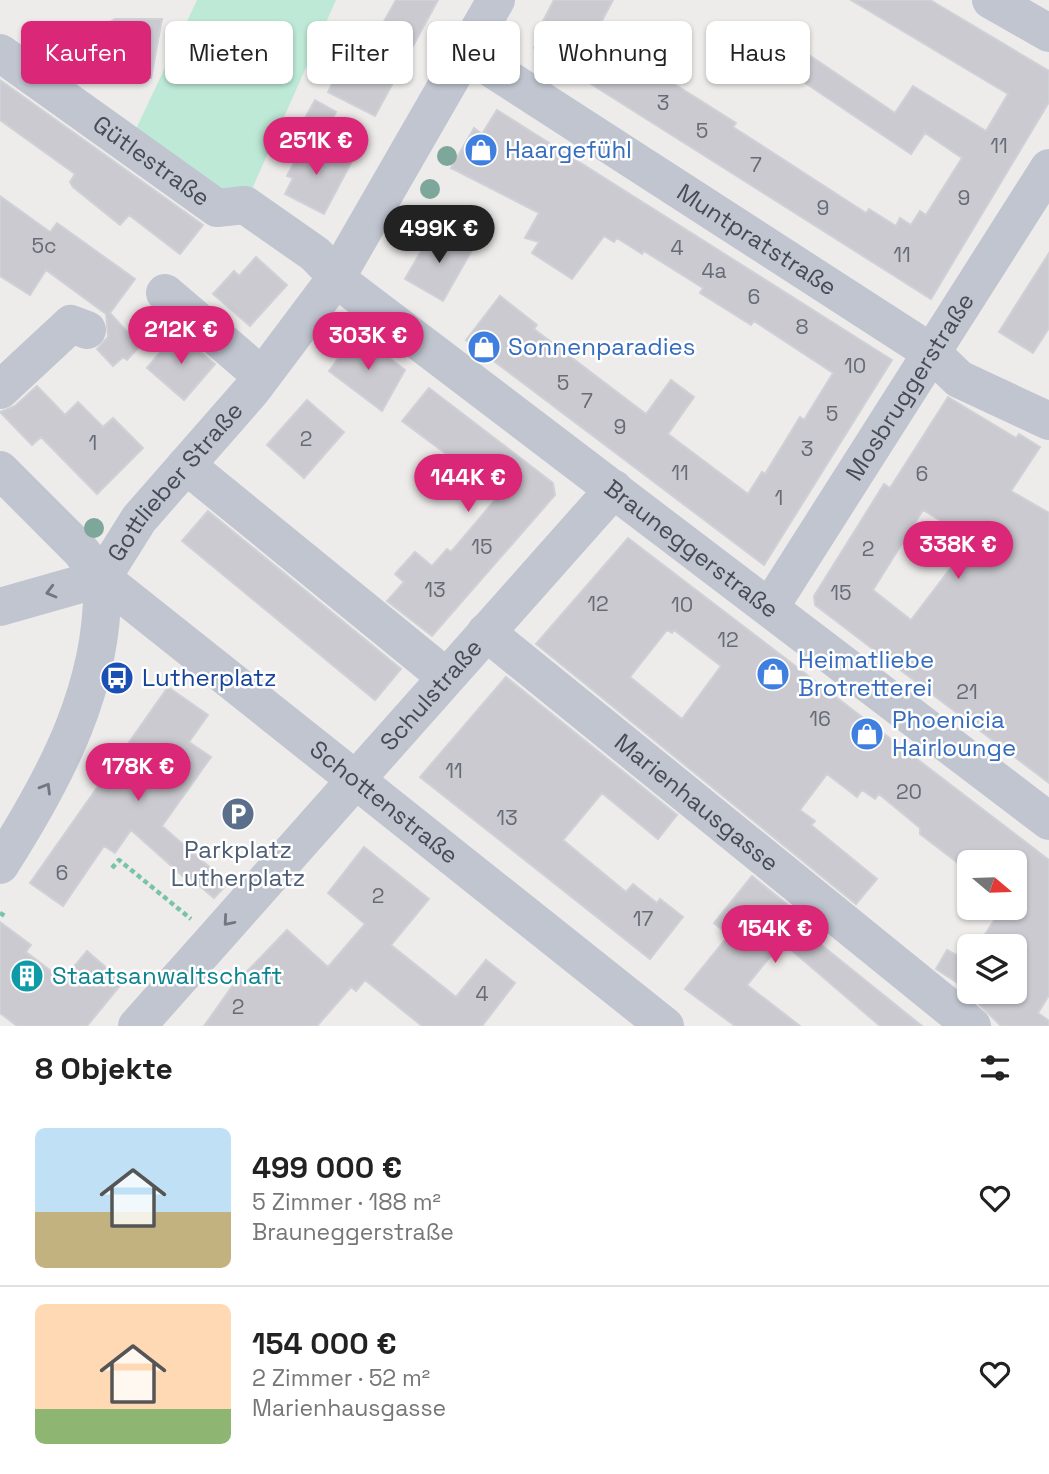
<!DOCTYPE html>
<html lang="de">
<meta charset="utf-8">
<style>
body{margin:0;font-family:"Space Grotesk",sans-serif;background:#f2f2f2;color:#222;height:100vh;display:flex;flex-direction:column;font-size:26px;white-space:nowrap}
*{box-sizing:border-box;margin:0}
p{font-size:23px;color:#767676}
.icon{flex:none;width:38px;height:38px;fill:none;stroke:currentColor;stroke-width:2;stroke-linecap:round;stroke-linejoin:round}
.map{position:relative;height:1026px;overflow:hidden}
.details{display:flex;flex-direction:column;background:#fff;flex:1}
.details>*{flex:none}
.guide{position:absolute;left:21px;top:21px;width:1008px;height:63px;display:flex;gap:14px}
.needle{width:46px;rotate:109deg}
.fabs{position:absolute;left:957px;top:850px;display:grid;gap:14px}
.fabs a{display:grid;place-items:center;width:70px;height:70px;border-radius:10px;background:#fff;box-shadow:0 2px 5px #0004;font-size:35px}
.price{position:absolute;translate:-50% -60px;padding:0 16px;border-radius:24px;background:#db2777;color:#fff;font-size:23px;line-height:46px;filter:drop-shadow(0 2px 4px #0008)}
.price::after{content:'';position:absolute;left:50%;top:42px;width:21px;height:16px;margin-left:-10px;background:inherit;clip-path:polygon(0 0,100% 0,50% 100%)}
.price.on{background:#222;color:#fff}
ul{padding:0;list-style:none}
li{display:flex;align-items:center;gap:21px;height:175px;padding:0 35px}
li+li{border-top:2px solid #e0e0e0}
li span{display:grid;place-items:center;flex:none;width:196px;height:140px;border-radius:10px;color:#555}
li>.icon{margin-inline-start:auto}
span .icon{width:84px;height:84px;fill:#fffc;stroke-width:1}
li b{font-size:30px}
h2{display:flex;justify-content:space-between;align-items:center;height:84px;padding:0 35px;font-size:30px}
.chip{padding:0 24px;border-radius:10px;background:#fff;box-shadow:0 2px 5px #0004;font-size:24px;line-height:63px}
.chip.on{background:#db2777;color:#fff}
.map>svg:first-child{display:block}
.green{fill:#bde9d6}
.building{fill:#cacad0;stroke:#d0d1d7;stroke-width:2;fill-rule:evenodd}
.lines{fill:none;stroke-linecap:round;stroke-linejoin:round}
.path{stroke:#79c3ac;stroke-width:4.5;stroke-dasharray:5 3.5;stroke-linecap:butt}
.minor{stroke:#c0c5d0;stroke-width:38}
.tree{fill:#7ca79a}
.oneway{stroke:#717681}
.labels{text-anchor:middle;stroke-width:5;stroke-linejoin:round;paint-order:stroke}
.number-label{font-size:21px;fill:#676b75}
.shop-label{font-size:24px;fill:#366cbe;stroke:#fff;text-anchor:start}
.street-label{font-size:24px;fill:#464b57;stroke:#fff}
.transit-label{font-size:24px;fill:#164399;stroke:#fff;text-anchor:start}
.service-label{font-size:24px;fill:#4e5e75;stroke:#fff}
.culture-label{font-size:24px;fill:#0d838f;stroke:#fff;text-anchor:start}
</style>
<div class="map">
<svg width="1049" height="1026" viewBox="0 0 1049 1026">
<rect width="100%" height="100%" fill="#eeeceb"/>
<path class="green" d="M197 0H336L252 189 218 195 136 129Z"/>
<path class="building" d="M396 0H438L375 116 328 92 354 41 369 48Z
M554 0H613L595 34 736 123 733 127 866 213 869 209 896 226 900 218 911 225 920 211 926 215 962 158 925 133 911 154 774 62 788 41 895 113 913 86 986 131 1008 94 851 0H930L1049 71V102L931 299 534 48 547 23 543 21Z
M115 19H162L151 78 107 69 109 56 98 43 97 33 104 25Z
M0 80 203 225 180 254 129 215 120 225 73 187 70 182 75 174 0 120Z
M315 100 336 112 322 138 300 127Z
M497 110 892 360 764 565 466 340 500 296 537 325 534 329 646 414 671 380 694 397 668 434 748 494 762 472 765 474 800 417 804 420 833 373 754 321 751 325 700 293 703 288 644 251 642 254 617 238 614 242 604 236 572 279 532 253 539 242 525 238 539 213 451 168 474 128 482 134Z
M306 140 351 163 324 214 285 194 293 178 287 176Z
M0 196 50 232 57 223 135 279 110 313 140 346 127 360 123 357 113 366 97 349 108 337 106 314 46 270 30 295 0 276Z
M434 229 472 250 443 301 405 279Z
M1049 253V328L1033 353 999 332Z
M256 257 287 285 250 326 213 294 234 271 239 276Z
M177 332 215 364 184 400 147 368Z
M357 333 405 370 382 411 329 371Z
M37 386 65 415 78 402 103 427 113 418 143 448 97 494 41 437 32 445 0 412 15 406Z
M429 388 553 483 555 495 432 636 387 601 404 582 395 574 415 552 432 566 447 549 451 552 500 494 402 421Z
M948 397 1016 438 1019 434 1040 447 1011 491 1049 513V783L815 605 814 596 884 484 890 488ZM923 510 972 540 911 620 873 590Z
M307 400 344 432 304 478 267 445Z
M208 511 401 669 375 700 182 541Z
M628 538 1049 860V995L1038 1013 1049 1021V1026H1001L975 1000 979 992H1015V947H977L1002 908H1018L1015 906V863H958L920 834V828L879 794 875 799 862 790 857 797 827 774 800 810 815 821 811 825 877 879 856 904 536 644ZM667 630 672 633 674 630 721 666 682 719 630 677Z
M506 677 677 815 658 839 602 793 563 840 626 892 633 884 657 903 660 899 683 917 650 959 420 777Z
M168 687 208 715 189 742 211 757 162 826 228 883 214 898 188 876 186 879 131 830 115 853 104 846 63 906 30 883Z
M364 847 429 899 391 945 456 997 486 960 515 983 482 1026H422L365 980 356 991 351 987 317 1026H204L231 988 287 930 328 967 365 924 328 893Z
M752 876 789 906 783 914 922 1026H880L782 942 747 985 800 1026H735L685 989 729 935 714 923Z
M0 922 31 945 26 952 63 980 87 951 123 982 87 1026H17L0 1013Z
M947 950 970 962V991L936 969Z"/>
<g class="lines">
<path class="path" d="M112 868 119 860 191 919
M0 913 5 916"/>
<g class="minor">
<path d="M991 0 1049 33"/>
<path id="s1" d="M466 52 932 353 959 379 1049 421"/>
<path id="s2" d="M0 53 217 208 245 205 315 254 347 287 1049 821"/>
<path d="M165 293 262 376"/>
<path d="M0 390 71 324 87 330"/>
<path d="M186 465 446 677"/>
<path id="s3" d="M0 470 80 550 102 578 665 1026"/>
<path id="s4" d="M102 578 139 519 251 391 336 278 496 0"/>
<path d="M0 607 102 578"/>
<path id="s5" d="M770 607 1049 168"/>
<path id="s6" d="M486 632 972 1026"/>
<path d="M0 865C56 777 106 684 102 578"/>
<path id="s7" d="M137 1026 614 489"/>
</g>
</g>
<g class="tree">
<circle cx="447" cy="156" r="10"/>
<circle cx="430" cy="189" r="10"/>
<circle cx="94" cy="528" r="10"/>
</g>
<defs><path id="oneway-chevron" d="M-2-3.5L2.5 0L-2 3.5" fill="none" stroke-width="1.6" stroke-linecap="round" stroke-linejoin="round" transform="scale(1.75)"/></defs>
<g class="oneway">
<use href="#oneway-chevron" transform="translate(51 592) rotate(165)"/>
<use href="#oneway-chevron" transform="translate(46 788) rotate(-59)"/>
<use href="#oneway-chevron" transform="translate(228 921) rotate(131)"/>
</g>
<defs>
<symbol id="shop-disc" viewBox="-11 -11 22 22"><circle r="9.5" fill="#3f7fe0" stroke="#fff"/><path d="M-5-2.5h2.3a2.7 3.5 0 0 1 5.4 0H5L5.5 6h-11ZM-1.5-2.5h3a1.5 2.3 0 0 0-3 0Z" fill="#fff"/></symbol>
<symbol id="bus-disc" viewBox="-11 -11 22 22"><circle r="9.5" fill="#1a4fb4" stroke="#fff"/><path d="M-5-6H5V4H4V6H2V4H-2V6H-4V4H-5ZM-3.5-4V0h7V-4ZM-3.5 1.2v1.5H-2V1.2ZM2 1.2v1.5H3.5V1.2Z" fill="#fff"/></symbol>
<symbol id="parking-disc" viewBox="-11 -11 22 22"><circle r="9.5" fill="#5c6f8a" stroke="#fff"/><path d="M-3.5-5.5H1a3.5 3.5 0 0 1 0 7H-1V5.5H-3.5ZM-1-3.4V-.6H.8a1.4 1.4 0 0 0 0-2.8Z" fill="#fff"/></symbol>
<symbol id="building-disc" viewBox="-11 -11 22 22"><circle r="9.5" fill="#0f9aa8" stroke="#fff"/><path d="M-4-6H4V6H1V3H-1V6H-4ZM-2.5-4.3h1.7v1.8h-1.7ZM.8-4.3h1.7v1.8H.8ZM-2.5-1h1.7V.8h-1.7ZM.8-1h1.7V.8H.8Z" fill="#fff"/></symbol>
</defs>
<g fill-rule="evenodd">
<use href="#shop-disc" x="462" y="131" width="38" height="38"/>
<use href="#shop-disc" x="465" y="328" width="38" height="38"/>
<use href="#shop-disc" x="754" y="655" width="38" height="38"/>
<use href="#bus-disc" x="98" y="659" width="38" height="38"/>
<use href="#shop-disc" x="848" y="715" width="38" height="38"/>
<use href="#parking-disc" x="219" y="795" width="38" height="38"/>
<use href="#building-disc" x="8" y="957" width="38" height="38"/>
</g>
<g class="labels">
<g class="number-label">
<text x="663" y="110">3</text>
<text x="702" y="138">5</text>
<text x="999" y="153">11</text>
<text x="756" y="172">7</text>
<text x="964" y="205">9</text>
<text x="823" y="215">9</text>
<text x="44" y="253">5c</text>
<text x="677" y="255">4</text>
<text x="902" y="262">11</text>
<text x="714" y="278">4a</text>
<text x="754" y="304">6</text>
<text x="802" y="334">8</text>
<text x="855" y="373">10</text>
<text x="563" y="390">5</text>
<text x="587" y="408">7</text>
<text x="832" y="421">5</text>
<text x="620" y="434">9</text>
<text x="306" y="446">2</text>
<text x="93" y="450">1</text>
<text x="807" y="456">3</text>
<text x="680" y="480">11</text>
<text x="922" y="481">6</text>
<text x="779" y="505">1</text>
<text x="482" y="554">15</text>
<text x="868" y="556">2</text>
<text x="435" y="597">13</text>
<text x="841" y="600">15</text>
<text x="598" y="611">12</text>
<text x="682" y="612">10</text>
<text x="728" y="647">12</text>
<text x="967" y="699">21</text>
<text x="820" y="726">16</text>
<text x="454" y="778">11</text>
<text x="909" y="799">20</text>
<text x="507" y="825">13</text>
<text x="62" y="880">6</text>
<text x="378" y="903">2</text>
<text x="643" y="926">17</text>
<text x="482" y="1001">4</text>
<text x="238" y="1014">2</text>
</g>
<g class="shop-label">
<text x="505" y="158">Haargefühl</text>
<text x="508" y="355">Sonnenparadies</text>
<text x="798" y="668">Heimatliebe<tspan x="798" dy="28">Brotretterei</tspan></text>
<text x="892" y="728">Phoenicia<tspan x="892" dy="28">Hairlounge</tspan></text>
</g>
<g class="street-label">
<text dy="8" stroke="none"><textPath href="#s2" startOffset="186">Gütlestraße</textPath></text>
<text dy="8" stroke="none"><textPath href="#s1" startOffset="346">Muntpratstraße</textPath></text>
<text dy="8" stroke="none"><textPath href="#s5" startOffset="261">Mosbruggerstraße</textPath></text>
<text dy="8" stroke="none"><textPath href="#s4" startOffset="121">Gottlieber Straße</textPath></text>
<text dy="8" stroke="none"><textPath href="#s2" startOffset="859">Brauneggerstraße</textPath></text>
<text dy="8" stroke="none"><textPath href="#s7" startOffset="443">Schulstraße</textPath></text>
<text dy="8" stroke="none"><textPath href="#s3" startOffset="509">Schottenstraße</textPath></text>
<text dy="8" stroke="none"><textPath href="#s6" startOffset="271">Marienhausgasse</textPath></text>
</g>
<g class="transit-label">
<text x="142" y="686">Lutherplatz</text>
</g>
<g class="service-label">
<text x="238" y="858">Parkplatz<tspan x="238" dy="28">Lutherplatz</tspan></text>
</g>
<g class="culture-label">
<text x="52" y="984">Staatsanwaltschaft</text>
</g>
</g>
</svg>
<div class="fabs">
<a><svg class="needle" viewBox="-14 -14 28 28"><path d="M0-13l5 13h-10z" fill="#e53935"/><path d="M0 13l5-13h-10z" fill="#767676"/></svg></a>
<a><svg class="icon" aria-label="layers" viewBox="0 0 24 24"><path d="M12 4l9 5-9 5-9-5zM3 14l9 5 9-5"/></svg></a>
</div>
<b class="price" style="left:316px;top:177px">251K €</b>
<b class="price on" style="left:439px;top:265px">499K €</b>
<b class="price" style="left:181px;top:366px">212K €</b>
<b class="price" style="left:368px;top:372px">303K €</b>
<b class="price" style="left:468px;top:514px">144K €</b>
<b class="price" style="left:958px;top:581px">338K €</b>
<b class="price" style="left:138px;top:803px">178K €</b>
<b class="price" style="left:775px;top:965px">154K €</b>
<div class="guide">
<a class="chip on">Kaufen</a>
<a class="chip">Mieten</a>
<a class="chip">Filter</a>
<a class="chip">Neu</a>
<a class="chip">Wohnung</a>
<a class="chip">Haus</a>
</div>
</div>
<section class="details">
<h2>8 Objekte<svg class="icon" aria-label="filters" viewBox="0 0 24 24"><path d="M4 7h16M4 17h16"/><circle cx="9" cy="7" r="2"/><circle cx="15" cy="17" r="2"/></svg></h2>
<ul>
<li><span style="background:linear-gradient(#bfe0f5 60%,#c2b280 0)"><svg class="icon" aria-label="home" viewBox="0 0 24 24"><path d="M3 11l9-7 9 7M6 9v11h12V9"/></svg></span><div><b>499 000 €</b><p>5 Zimmer · 188 m²</p><p>Brauneggerstraße</p></div><svg class="icon" aria-label="heart" viewBox="0 0 24 24"><path d="M12 20l-8-8c-3-5 5-10 8-4 3-6 11-1 8 4z"/></svg></li>
<li><span style="background:linear-gradient(#ffd9b3 75%,#8fb573 0)"><svg class="icon" aria-label="home" viewBox="0 0 24 24"><path d="M3 11l9-7 9 7M6 9v11h12V9"/></svg></span><div><b>154 000 €</b><p>2 Zimmer · 52 m²</p><p>Marienhausgasse</p></div><svg class="icon" aria-label="heart" viewBox="0 0 24 24"><path d="M12 20l-8-8c-3-5 5-10 8-4 3-6 11-1 8 4z"/></svg></li>
</ul>
</section>
